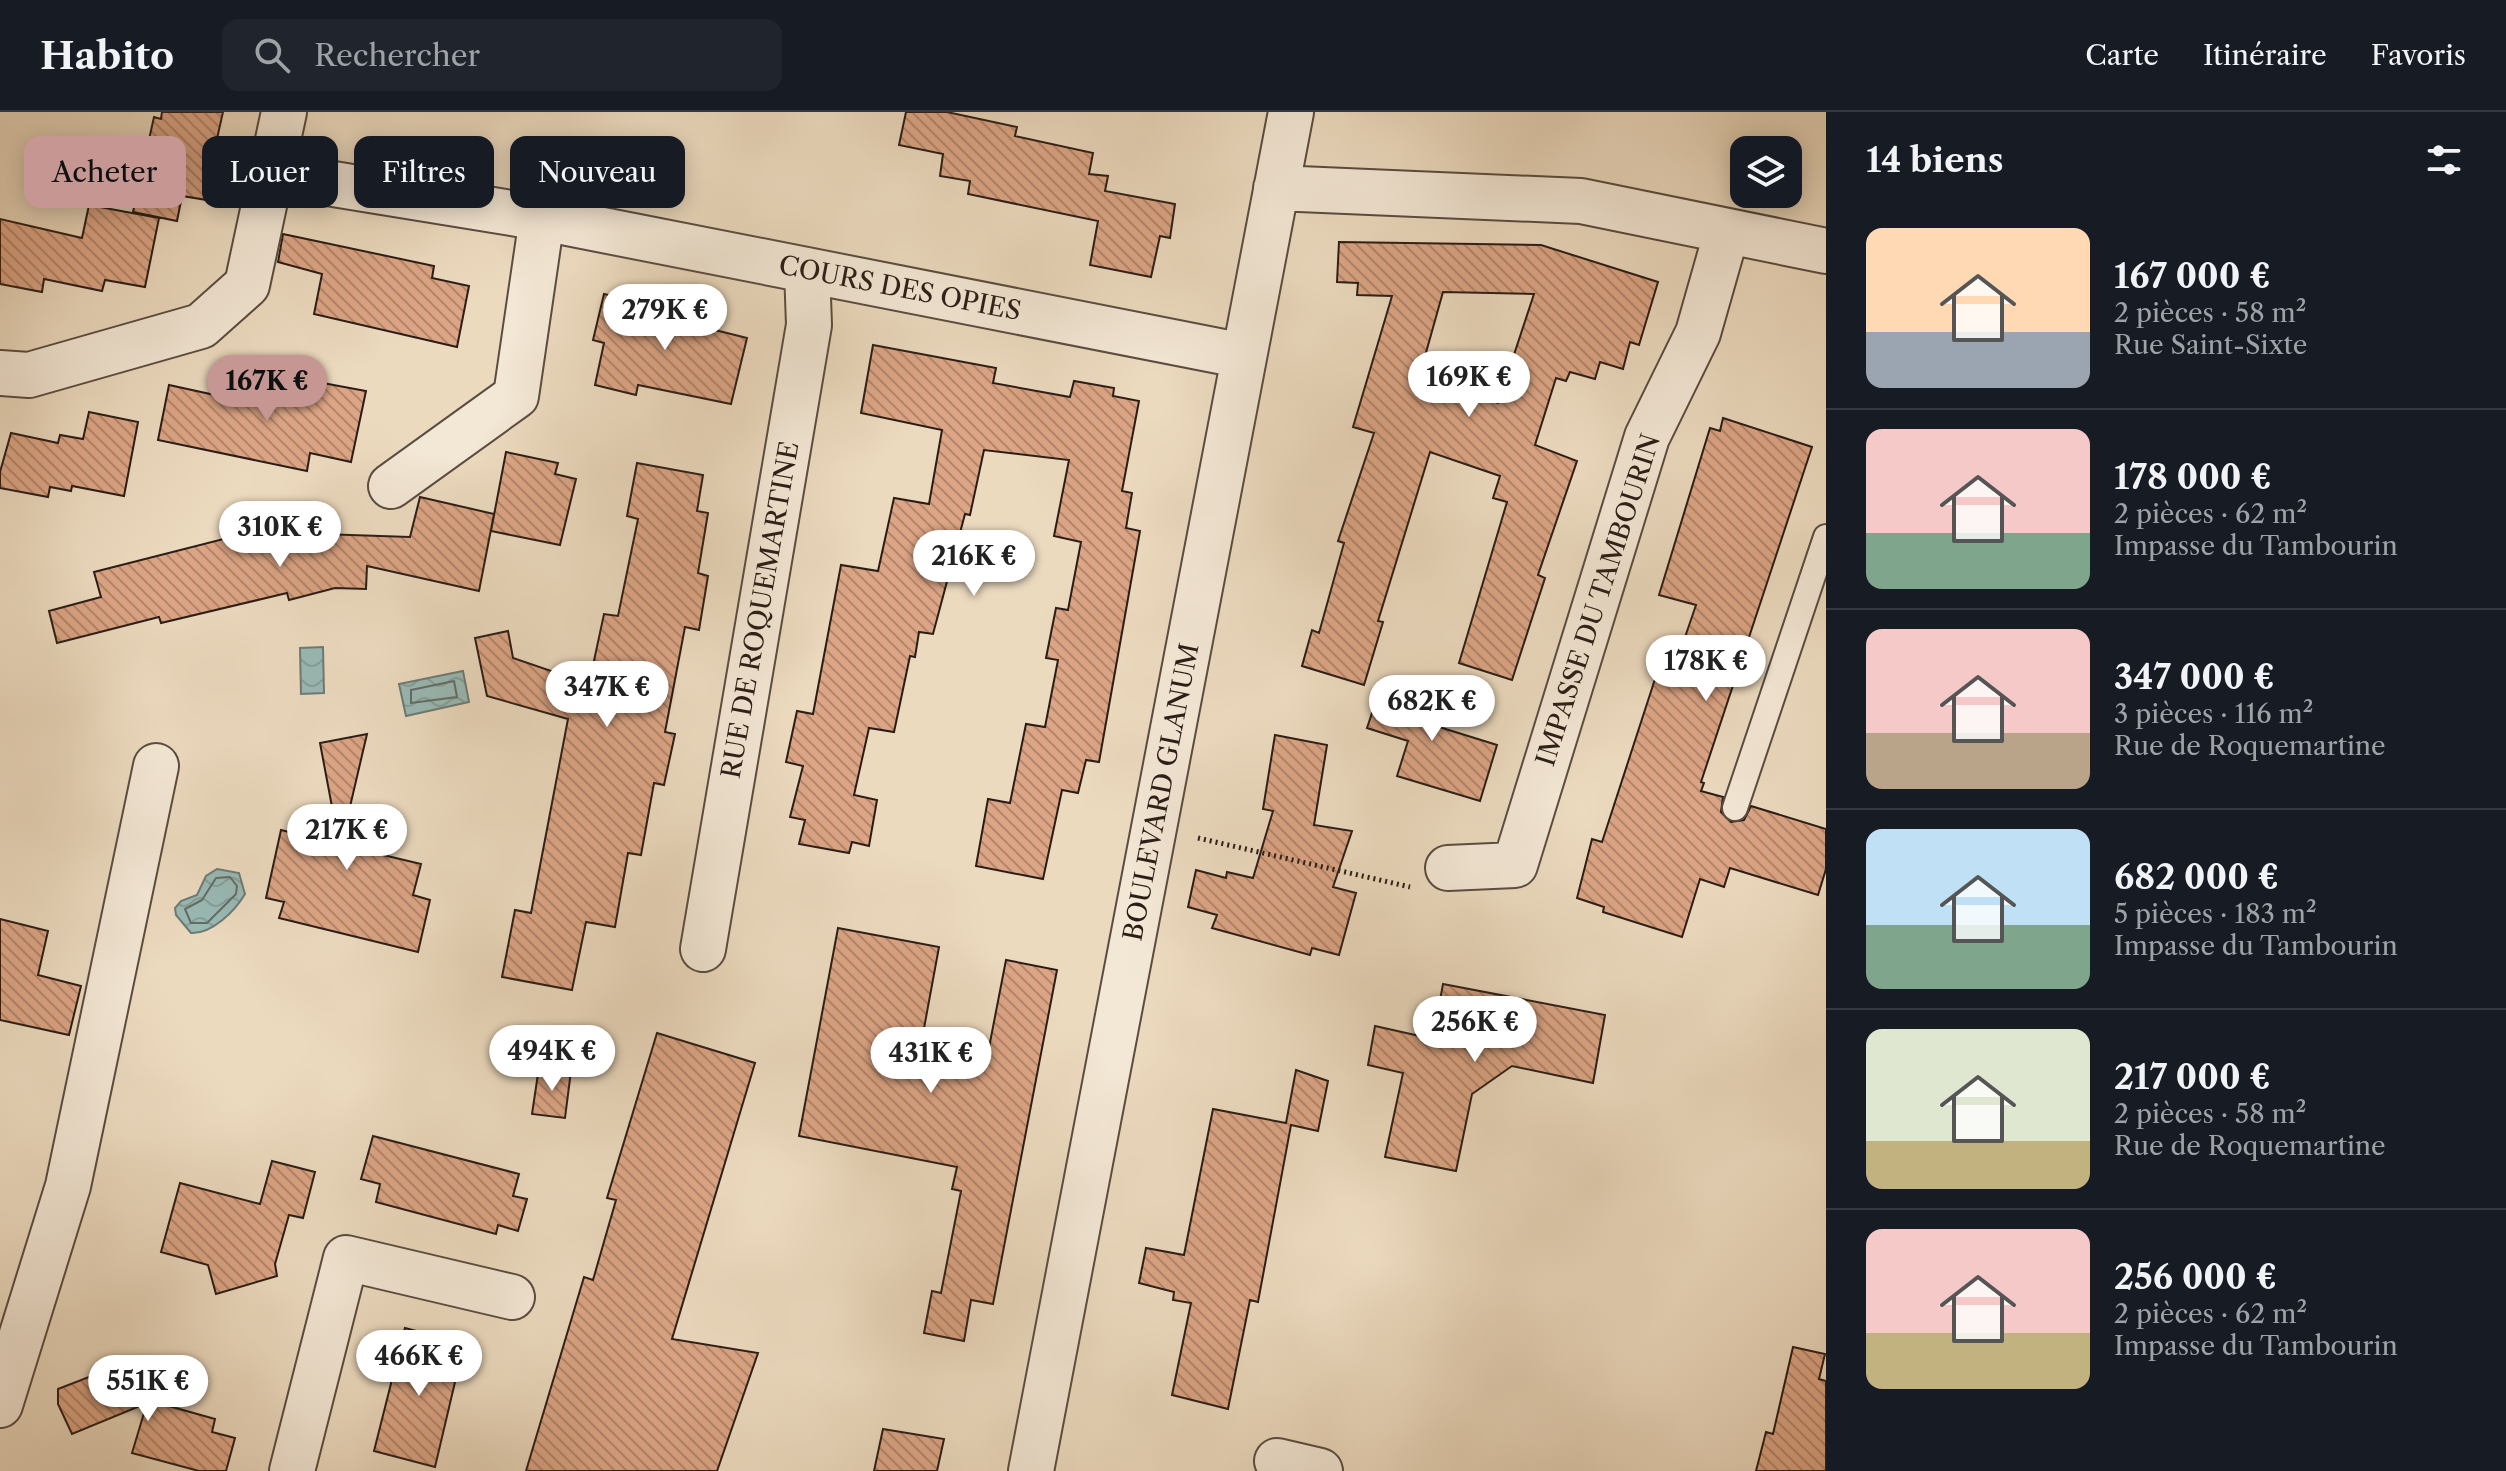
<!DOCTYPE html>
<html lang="fr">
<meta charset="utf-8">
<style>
body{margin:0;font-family:"Libre Caslon Text",serif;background:#20242c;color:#f1f3f6;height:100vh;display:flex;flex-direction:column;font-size:30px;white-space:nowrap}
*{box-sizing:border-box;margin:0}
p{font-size:26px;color:#9ea1a6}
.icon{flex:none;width:44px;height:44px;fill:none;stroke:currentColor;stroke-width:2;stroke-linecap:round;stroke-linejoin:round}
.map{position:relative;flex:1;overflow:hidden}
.details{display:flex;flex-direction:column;background:#171b24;width:680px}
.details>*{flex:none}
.guide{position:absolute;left:24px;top:24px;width:760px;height:72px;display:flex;gap:16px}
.fabs{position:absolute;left:1730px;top:24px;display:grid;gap:16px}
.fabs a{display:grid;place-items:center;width:72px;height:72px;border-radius:16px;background:#171b24;box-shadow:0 4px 20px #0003;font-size:40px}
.price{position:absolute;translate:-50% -68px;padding:0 18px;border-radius:28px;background:#fff;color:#222;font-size:26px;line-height:52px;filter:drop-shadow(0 2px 4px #0008)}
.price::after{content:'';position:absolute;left:50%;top:48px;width:24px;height:18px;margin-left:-12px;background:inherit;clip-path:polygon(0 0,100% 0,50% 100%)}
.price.selected{background:#c59692;color:#111}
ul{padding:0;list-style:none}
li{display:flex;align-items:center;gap:24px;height:200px;padding:0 40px}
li+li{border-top:2px solid #363941}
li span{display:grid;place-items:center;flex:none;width:224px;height:160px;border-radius:16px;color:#555}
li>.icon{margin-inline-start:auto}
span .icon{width:96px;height:96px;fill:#fffc;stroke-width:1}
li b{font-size:34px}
h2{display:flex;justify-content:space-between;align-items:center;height:96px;padding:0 40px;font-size:34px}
.tag{padding:0 28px;border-radius:16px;background:#171b24;box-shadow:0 4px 20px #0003;font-size:28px;line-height:72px}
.tag.selected{background:#c59692;color:#111}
header{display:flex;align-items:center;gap:48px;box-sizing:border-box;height:112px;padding:0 40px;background:#171b24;border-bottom:2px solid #363941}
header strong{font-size:38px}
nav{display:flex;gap:44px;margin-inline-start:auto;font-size:28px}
.search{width:560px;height:72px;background:#20242c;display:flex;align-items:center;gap:20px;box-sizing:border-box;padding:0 28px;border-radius:16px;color:#9ea1a6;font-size:30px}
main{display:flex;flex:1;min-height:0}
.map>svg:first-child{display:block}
.water{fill:url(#water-waves);stroke:#6d7b76;stroke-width:2}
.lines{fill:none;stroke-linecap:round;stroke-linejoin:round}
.shore{stroke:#626c66;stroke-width:2}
.building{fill:url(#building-back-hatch);stroke:#2a1d17;stroke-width:2;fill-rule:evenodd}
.service-casing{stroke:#5a4c41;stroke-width:28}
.minor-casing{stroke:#5a4c41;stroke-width:48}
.path{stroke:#2a1d17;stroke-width:5;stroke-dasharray:2 4;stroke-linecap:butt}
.service{stroke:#f3e7d5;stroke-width:24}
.minor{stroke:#f3e7d5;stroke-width:44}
.labels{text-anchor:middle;stroke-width:6;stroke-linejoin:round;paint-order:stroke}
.street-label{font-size:26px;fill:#2a1d17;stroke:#f3e7d5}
</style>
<header>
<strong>Habito</strong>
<div class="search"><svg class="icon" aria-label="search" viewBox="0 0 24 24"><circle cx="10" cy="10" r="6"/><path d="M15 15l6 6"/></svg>Rechercher</div>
<nav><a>Carte</a><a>Itinéraire</a><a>Favoris</a></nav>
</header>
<main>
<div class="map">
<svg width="1826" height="1359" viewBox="0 0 1826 1359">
<defs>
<pattern id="water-waves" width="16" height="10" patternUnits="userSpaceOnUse" patternTransform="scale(2)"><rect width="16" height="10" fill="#99bab5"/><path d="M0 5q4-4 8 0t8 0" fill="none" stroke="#849f9b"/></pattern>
<pattern id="building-back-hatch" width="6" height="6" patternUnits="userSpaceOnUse" patternTransform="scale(2)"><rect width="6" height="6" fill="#dca585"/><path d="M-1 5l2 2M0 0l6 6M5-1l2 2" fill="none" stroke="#b3866c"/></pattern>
</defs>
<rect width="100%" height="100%" fill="#ecdabf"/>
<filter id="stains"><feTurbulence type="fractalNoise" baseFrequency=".0025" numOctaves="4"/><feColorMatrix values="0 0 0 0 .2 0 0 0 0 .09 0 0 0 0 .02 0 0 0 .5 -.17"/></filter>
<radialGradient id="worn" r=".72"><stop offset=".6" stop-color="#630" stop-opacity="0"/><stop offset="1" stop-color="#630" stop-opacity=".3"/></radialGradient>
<path class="water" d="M323 535 324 581 301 582 300 536Z
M463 559 469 590 406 604 399 572Z
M217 757 239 761 245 782C235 799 212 822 191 821L176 803 175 796 181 789 197 783 206 764Z"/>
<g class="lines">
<path class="shore" d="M454 569 457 585 411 591V578Z
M230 765 237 774 236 782 207 811H191L185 797 202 788 216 766Z"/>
</g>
<path class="building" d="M162 0H223L214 40 222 41 213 89 182 84 177 109 133 100 154 5 161 7Z
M906 0H947L1017 15 1015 24 1093 41 1089 62 1108 64 1105 79 1175 92 1170 126 1160 124 1151 165 1090 153 1098 109 968 82 970 69 940 64 943 42 899 33Z
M89 93 159 106 145 175 105 168 102 179 44 167 42 180 0 172V107L82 126Z
M283 122 434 154 432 166 469 174 457 235 314 202 322 162 278 150Z
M1339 130 1541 133 1658 170 1639 233 1630 230 1623 257 1600 250 1595 267 1570 260 1566 269 1556 266 1535 333 1577 349 1538 463 1545 466 1512 568 1459 551 1507 390 1493 386 1500 364 1430 340 1378 509 1383 510 1364 573 1302 554 1312 518 1319 521 1344 431 1338 429 1374 321 1353 315 1392 184 1357 183 1358 171 1337 170ZM1443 180 1534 182 1498 291 1420 262Z
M604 182 680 200 679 209 747 226 731 292 638 273 636 283 595 273 604 231 593 228Z
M873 233 996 256 993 271 1070 285 1074 269 1114 276 1113 284 1139 289 1122 379 1132 381 1126 416 1140 419 1099 650 1086 648 1078 681 1062 678 1043 767 976 754 988 687 1010 691 1026 612 1045 615 1058 548 1046 546 1056 496 1068 498 1081 430 1054 424 1069 348 984 338 970 403 965 402 933 522 919 520 915 545 910 544 894 620 869 616 854 683 877 688 869 734 852 730 849 741 799 732 805 708 790 705 803 654 786 650 797 599 813 602 841 453 878 459 894 386 929 392 942 318 861 301Z
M296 266 366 279 351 350 310 341 307 359 158 328 169 273 224 285 226 275 291 290Z
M89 300 138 310 124 384 72 374 71 379 50 375 48 385 0 376V360L11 321 58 331 60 323 83 327Z
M1723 306 1812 335 1701 670 1704 671 1701 679 1723 685 1721 700 1731 710 1744 708 1751 694 1826 717V757L1818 783 1730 756 1724 775 1700 767 1682 825 1603 800 1604 795 1577 786 1592 727 1602 730 1656 564 1670 569 1696 493 1659 483 1710 316 1720 319Z
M506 340 558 351 555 362 576 367 560 433 491 419Z
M637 351 703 363 697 399 708 401 698 461 708 464 699 518 685 515 665 620 675 622 664 673 654 671 641 743 628 741 615 815 586 810 572 878 502 865 515 798 531 801 568 607 487 584 475 526 508 519 513 546 589 572 604 502 618 504 638 407 627 404Z
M420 385 494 402 479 479 367 454 366 477 335 476 289 488 287 481 161 511 159 505 57 531 49 499 101 485 94 460 294 409 291 421 410 425Z
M1383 568 1444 590 1436 614 1497 633 1480 689 1397 664 1408 629 1367 616Z
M367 622 341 733 421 752 413 783 430 788 418 840 279 806 284 790 266 786 281 718 339 732 320 631Z
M1275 623 1327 633 1314 713 1352 719 1333 775 1356 781 1339 843 1312 836 1310 843 1212 816 1217 803 1188 795 1196 758 1226 766 1227 760 1253 766 1273 699 1263 697Z
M0 807 48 819 38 863 81 874 69 923 0 908Z
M838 816 939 835 920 938 986 951 1006 848 1057 858 993 1192 971 1188 964 1229 924 1221 932 1179 941 1181 961 1079 952 1077 957 1055 799 1024Z
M1443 872 1605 903 1593 971 1512 954 1472 982 1456 1059 1385 1045 1403 961 1368 953 1375 914 1433 927Z
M657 921 755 951 672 1227 758 1241 717 1359H526L584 1165 593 1168 616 1088 607 1086Z
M539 955 571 959 565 1006 532 1002Z
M1296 958 1328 969 1318 1019 1291 1013 1258 1190 1250 1188 1228 1297 1172 1283 1191 1191 1173 1188 1174 1180 1139 1171 1146 1136 1184 1143 1213 997 1286 1011Z
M373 1024 519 1062 513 1084 527 1087 518 1119 498 1113 496 1122 376 1090 380 1072 361 1067Z
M272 1049 315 1060 303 1106 289 1103 275 1152 277 1164 216 1182 208 1153 161 1140 180 1071 260 1092Z
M405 1216 464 1232 435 1355 374 1339Z
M1793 1235 1825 1242 1819 1267 1826 1269V1359H1756L1766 1320 1773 1322Z
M94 1263 166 1283 151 1289 215 1307 212 1320 235 1326 226 1359H199L132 1341 147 1291 72 1322 58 1292V1277Z
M883 1317 944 1327 937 1359H874Z"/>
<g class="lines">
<defs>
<path id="service" d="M1735 696 1826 425"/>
<path id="minor" d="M272 62 542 106 1244 244
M1276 76 1581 89 1826 139
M0 261 29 263 201 214 247 173 284 0
M391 374 516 284 542 106
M1448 756 1515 753 1647 325 1698 221 1727 119
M703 837 809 213 807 158
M0 1293 68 1074 156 654
M1277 1349 1320 1359
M292 1359 346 1146 512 1185
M1031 1359 1291 0"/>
</defs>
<use href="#service" class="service-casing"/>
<use href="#minor" class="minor-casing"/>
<path class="path" d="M1198 726 1410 775"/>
<use href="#service" class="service"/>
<use href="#minor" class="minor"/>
</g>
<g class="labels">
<g class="street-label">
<text transform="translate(900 176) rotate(11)" y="9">COURS DES OPIES</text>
<text transform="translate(1598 488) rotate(-72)" y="9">IMPASSE DU TAMBOURIN</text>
<text transform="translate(760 498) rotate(-80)" y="9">RUE DE ROQUEMARTINE</text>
<text transform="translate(1161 680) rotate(-79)" y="9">BOULEVARD GLANUM</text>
</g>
</g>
<rect width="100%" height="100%" filter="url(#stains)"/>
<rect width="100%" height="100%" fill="url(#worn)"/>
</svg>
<div class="fabs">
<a><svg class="icon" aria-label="layers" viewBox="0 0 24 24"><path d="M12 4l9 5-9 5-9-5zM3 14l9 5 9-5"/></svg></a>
</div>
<b class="price" style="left:665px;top:240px">279K €</b>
<b class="price" style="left:1469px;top:307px">169K €</b>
<b class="price selected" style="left:267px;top:311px">167K €</b>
<b class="price" style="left:280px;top:457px">310K €</b>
<b class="price" style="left:974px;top:486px">216K €</b>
<b class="price" style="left:1706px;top:591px">178K €</b>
<b class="price" style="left:607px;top:617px">347K €</b>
<b class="price" style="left:1432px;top:631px">682K €</b>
<b class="price" style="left:347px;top:760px">217K €</b>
<b class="price" style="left:1475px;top:952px">256K €</b>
<b class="price" style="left:552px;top:981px">494K €</b>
<b class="price" style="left:931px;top:983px">431K €</b>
<b class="price" style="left:419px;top:1286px">466K €</b>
<b class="price" style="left:148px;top:1311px">551K €</b>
<div class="guide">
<a class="tag selected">Acheter</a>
<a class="tag">Louer</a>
<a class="tag">Filtres</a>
<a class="tag">Nouveau</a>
</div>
</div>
<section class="details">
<h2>14 biens<svg class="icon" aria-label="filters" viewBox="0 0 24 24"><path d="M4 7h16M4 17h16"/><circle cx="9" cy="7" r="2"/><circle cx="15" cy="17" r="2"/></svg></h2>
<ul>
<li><span style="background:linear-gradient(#ffd9b3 65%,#9aa5b1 0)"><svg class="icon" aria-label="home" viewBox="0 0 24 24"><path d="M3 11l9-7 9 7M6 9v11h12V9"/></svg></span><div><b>167 000 €</b><p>2 pièces · 58 m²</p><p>Rue Saint-Sixte</p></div></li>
<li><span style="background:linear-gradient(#f6c9c9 65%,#7fa58c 0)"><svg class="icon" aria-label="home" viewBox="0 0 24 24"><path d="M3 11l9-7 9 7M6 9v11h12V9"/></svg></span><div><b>178 000 €</b><p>2 pièces · 62 m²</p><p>Impasse du Tambourin</p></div></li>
<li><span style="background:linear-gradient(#f6c9c9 65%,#b9a48a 0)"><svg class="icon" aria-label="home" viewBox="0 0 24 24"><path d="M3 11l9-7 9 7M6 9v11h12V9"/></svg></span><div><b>347 000 €</b><p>3 pièces · 116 m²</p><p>Rue de Roquemartine</p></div></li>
<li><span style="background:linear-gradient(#bfe0f5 60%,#7fa58c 0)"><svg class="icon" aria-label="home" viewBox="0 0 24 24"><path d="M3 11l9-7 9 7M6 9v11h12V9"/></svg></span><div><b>682 000 €</b><p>5 pièces · 183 m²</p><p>Impasse du Tambourin</p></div></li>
<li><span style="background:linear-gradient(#dfe7d0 70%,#c2b280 0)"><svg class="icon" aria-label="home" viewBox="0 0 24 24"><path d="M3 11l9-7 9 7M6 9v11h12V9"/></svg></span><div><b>217 000 €</b><p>2 pièces · 58 m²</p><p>Rue de Roquemartine</p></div></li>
<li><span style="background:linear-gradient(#f6c9c9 65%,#c2b280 0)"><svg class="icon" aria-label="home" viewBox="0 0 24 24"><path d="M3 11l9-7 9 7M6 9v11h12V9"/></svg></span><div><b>256 000 €</b><p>2 pièces · 62 m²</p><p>Impasse du Tambourin</p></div></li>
</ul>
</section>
</main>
